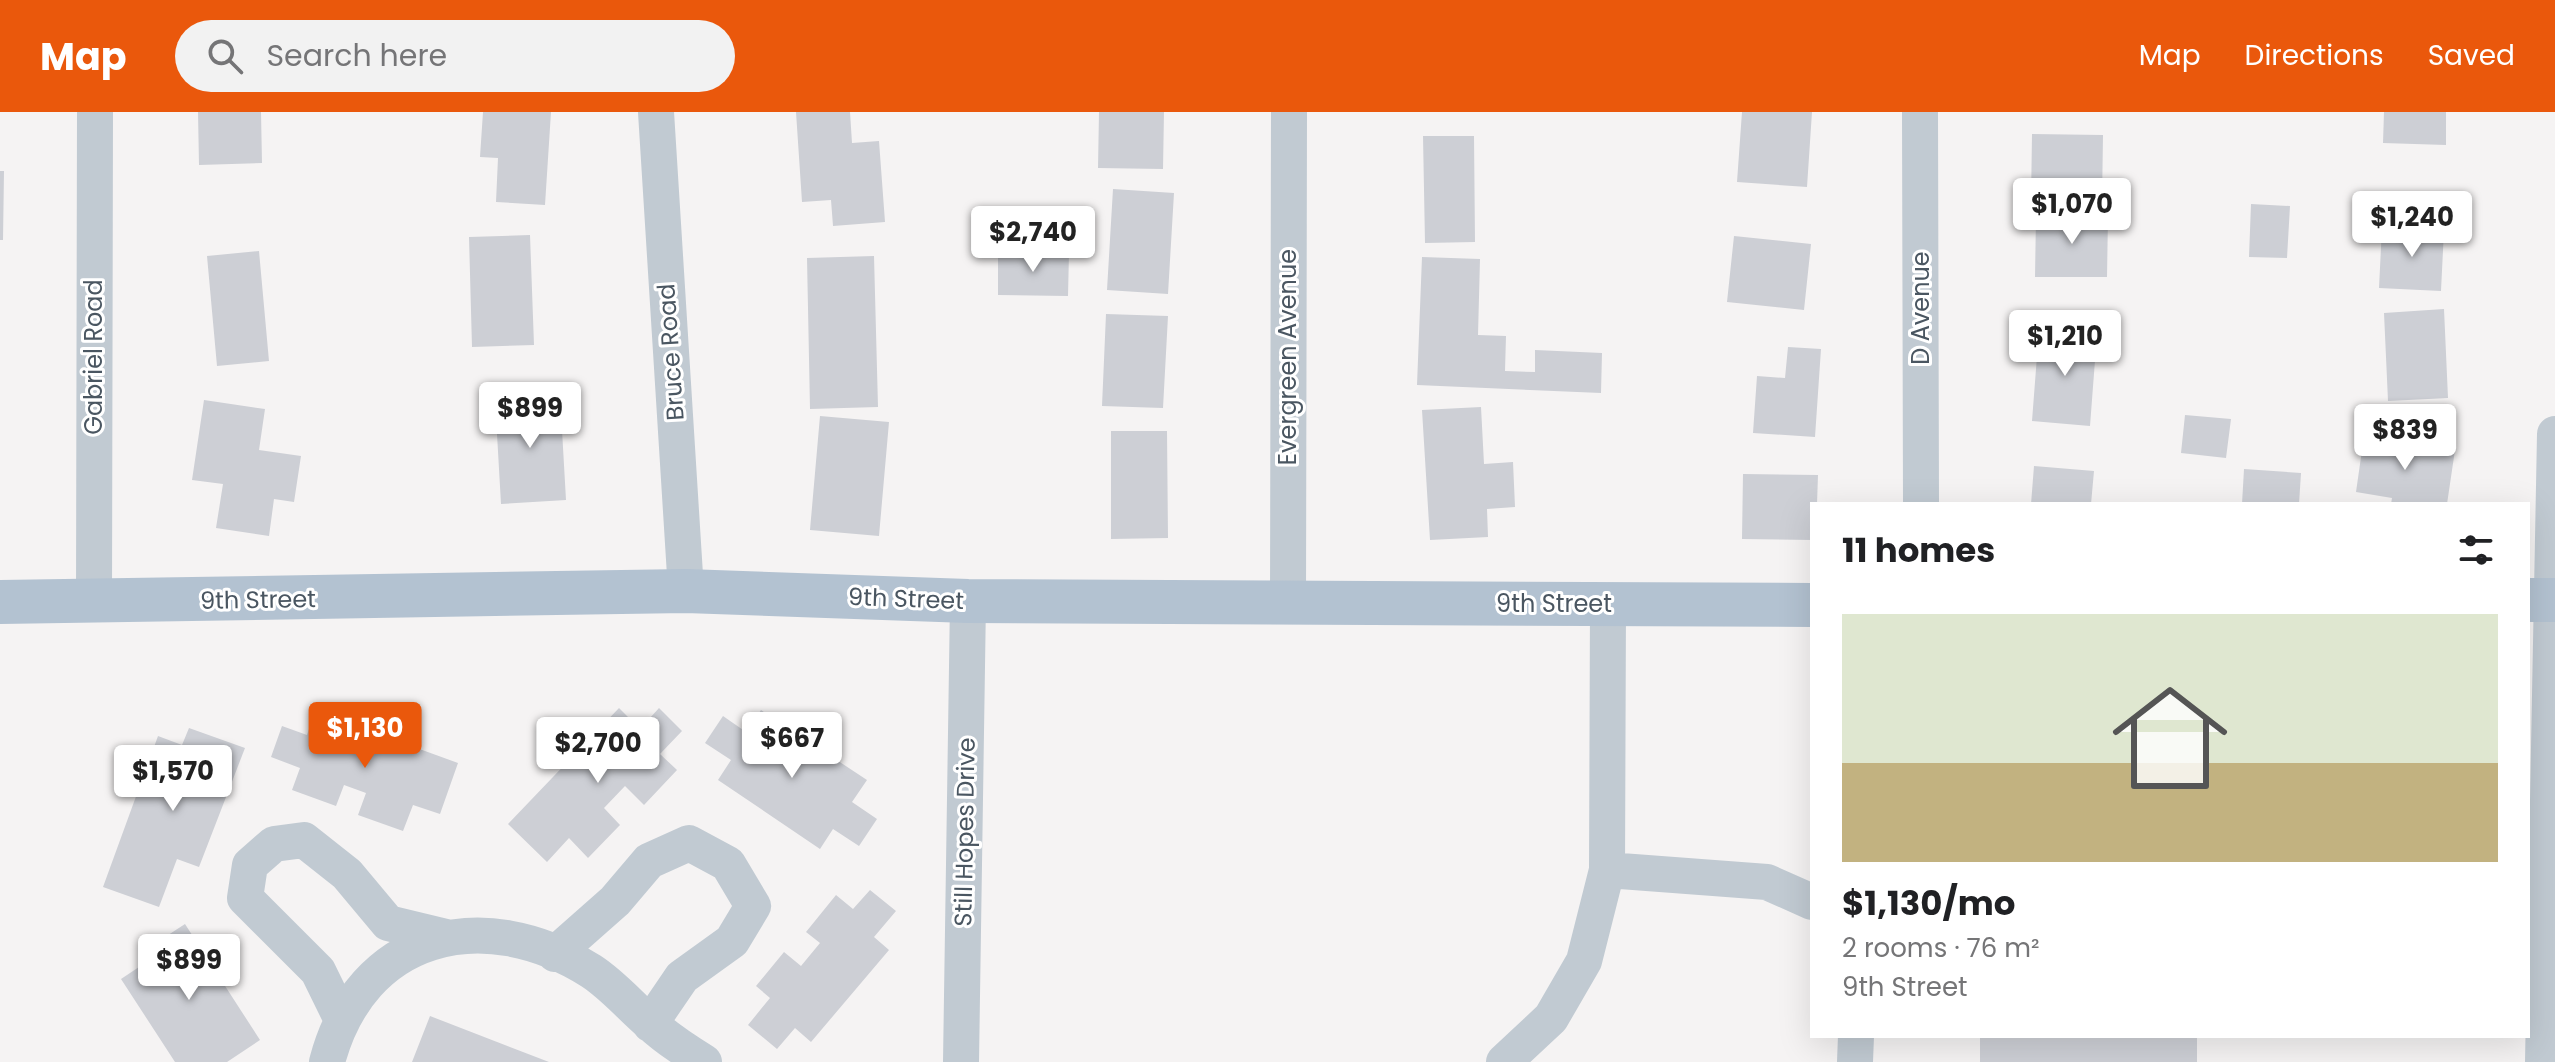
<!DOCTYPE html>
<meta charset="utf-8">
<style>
body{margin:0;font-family:Poppins,sans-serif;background:#f2f2f2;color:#202124;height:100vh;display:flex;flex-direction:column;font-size:30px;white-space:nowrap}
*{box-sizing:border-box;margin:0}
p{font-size:26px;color:#757577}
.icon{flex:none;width:44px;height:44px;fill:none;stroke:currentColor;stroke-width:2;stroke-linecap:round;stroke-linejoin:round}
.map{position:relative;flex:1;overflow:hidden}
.side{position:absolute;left:1810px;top:390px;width:720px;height:536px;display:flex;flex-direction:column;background:#fff;border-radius:0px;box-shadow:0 8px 32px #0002}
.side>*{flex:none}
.price{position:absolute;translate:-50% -68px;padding:0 18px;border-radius:8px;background:#fff;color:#222;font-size:26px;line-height:52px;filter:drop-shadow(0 2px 4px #0008)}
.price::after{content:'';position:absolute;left:50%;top:48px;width:24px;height:18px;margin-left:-12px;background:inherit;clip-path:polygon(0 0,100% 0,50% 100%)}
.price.on{background:#ea580c;color:#fff}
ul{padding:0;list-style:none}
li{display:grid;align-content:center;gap:16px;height:424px;padding:0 32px}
li span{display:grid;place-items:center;height:248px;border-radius:0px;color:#555}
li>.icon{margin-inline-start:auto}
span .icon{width:144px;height:144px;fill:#fffc;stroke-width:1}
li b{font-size:34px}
h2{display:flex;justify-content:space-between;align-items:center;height:96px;padding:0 32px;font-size:34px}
header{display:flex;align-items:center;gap:48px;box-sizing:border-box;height:112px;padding:0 40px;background:#ea580c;color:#fff}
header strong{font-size:38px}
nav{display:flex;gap:44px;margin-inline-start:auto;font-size:28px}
.search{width:560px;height:72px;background:#f2f2f2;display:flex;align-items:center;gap:20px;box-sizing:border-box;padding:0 28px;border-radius:44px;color:#757577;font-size:30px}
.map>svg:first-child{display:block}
.building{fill:#cdcfd5}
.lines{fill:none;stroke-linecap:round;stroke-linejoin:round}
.street{stroke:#c1cad2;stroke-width:36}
.primary{stroke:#b3c2d1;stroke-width:44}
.labels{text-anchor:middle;stroke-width:6;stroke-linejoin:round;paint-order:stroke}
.street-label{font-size:24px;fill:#4a5661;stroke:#fff}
</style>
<header>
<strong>Map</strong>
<div class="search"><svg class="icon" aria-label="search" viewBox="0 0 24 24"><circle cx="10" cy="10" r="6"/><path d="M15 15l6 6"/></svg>Search here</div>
<nav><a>Map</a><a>Directions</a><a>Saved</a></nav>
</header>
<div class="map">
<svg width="2555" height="950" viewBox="0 0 2555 950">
<rect width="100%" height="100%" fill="#f5f3f3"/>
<path class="building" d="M198 0H261L262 51 199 53Z
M483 0H551L545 93 496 90 498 46 480 45Z
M796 0H850L852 31 879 29 885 110 833 114 831 88 802 90Z
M1099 0H1164L1163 57 1098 56Z
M1742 0H1812L1807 75 1737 70Z
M2384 0H2446V33L2383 31Z
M2032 22 2103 23 2102 89H2031Z
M1423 24H1474L1475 130 1425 131Z
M0 59H4L3 128H0Z
M1113 77 1174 81 1168 182 1107 178Z
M2251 92 2290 94 2287 146 2249 145Z
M2036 104H2108L2107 165H2035Z
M2382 115 2444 118 2441 179 2379 176Z
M530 123 534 233 472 235 469 125Z
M1734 124 1811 132 1804 198 1727 190Z
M259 139 269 249 217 254 207 144Z
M998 140 1069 141 1068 184 998 183Z
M874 144 878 295 810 297 807 146Z
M1422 145 1480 147 1478 223 1506 224 1505 259 1535 260V238L1602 241 1601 281 1417 273Z
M2444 197 2448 286 2388 289 2384 201Z
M1106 202 1168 204 1163 296 1102 294Z
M2039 218 2097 222 2090 314 2032 309Z
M1788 235 1821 237 1815 325 1753 321 1757 264 1785 266Z
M560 283 566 388 501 392 495 287Z
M204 288 265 297 259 338 301 344 294 390 274 387 269 424 216 416 223 372 192 368Z
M1481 295 1484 352 1513 350 1515 395 1487 397 1488 425 1430 428 1422 298Z
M2185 303 2231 307 2226 346 2181 341Z
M820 304 889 310 879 424 810 418Z
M1111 319H1167L1168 426 1111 427Z
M2364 324 2455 338 2447 392H2391L2392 386 2356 380Z
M2034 354 2094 359 2091 392H2031Z
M2244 357 2301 361 2299 392H2242Z
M1743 362 1818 363 1817 392H1812V428L1742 427Z
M619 596 640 617 659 596 682 619 660 642 677 658 644 693 625 674 604 696 620 713 588 746 569 726 547 750 508 712Z
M761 598 867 668 852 690 877 707 859 734 833 717 820 737 718 668 731 648 705 631 723 604 746 620Z
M315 599 458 651 440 702 413 693 403 719 358 703 366 681 344 673 336 694 292 678 300 656 271 645 282 614 307 623Z
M189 616 245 636 199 755 177 747 159 795 103 775 158 624 182 633Z
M870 778 896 799 874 825 889 838 811 930 795 916 777 937 748 913 770 886 756 874 784 840 801 854 820 831 806 820 836 783 853 797Z
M185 812 260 928 227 950H175L121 867 145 851 139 842Z
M430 904 549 950H412Z
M1980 924H2197V950H1980Z"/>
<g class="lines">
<path class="street" d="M656 0 686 479
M1920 0 1921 392
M1288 490 1289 0
M94 491 95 0
M1607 758 1767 770 1812 790
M555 842 615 789 649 749 689 731 728 752 753 794 732 829 682 865 650 912
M341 906 318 859 245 786 250 753 274 732 304 728 347 762 388 811 446 825
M327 950C361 821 483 791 591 859 614 874 630 894 650 911 666 926 686 939 704 950
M961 950 968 489
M1504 950 1551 906 1584 849 1607 758 1608 492
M1855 950 1856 924
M2543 950 2555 322"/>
<path class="primary" d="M2528 488H2555
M0 490 686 479 968 489 1812 493"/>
</g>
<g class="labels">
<g class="street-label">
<text transform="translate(1921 196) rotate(-90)" y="8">D Avenue</text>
<text transform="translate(671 240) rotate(-94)" y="8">Bruce Road</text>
<text transform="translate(94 245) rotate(-90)" y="8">Gabriel Road</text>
<text transform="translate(1288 245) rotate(-90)" y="8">Evergreen Avenue</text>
<text transform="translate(906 487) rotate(2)" y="8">9th Street</text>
<text transform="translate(258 488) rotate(-1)" y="8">9th Street</text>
<text x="1554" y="500">9th Street</text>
<text transform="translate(965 720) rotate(-89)" y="8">Still Hopes Drive</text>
</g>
</g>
</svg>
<b class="price" style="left:2072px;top:134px">$1,070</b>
<b class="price" style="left:2412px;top:147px">$1,240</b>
<b class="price" style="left:1033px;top:162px">$2,740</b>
<b class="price" style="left:2065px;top:266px">$1,210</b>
<b class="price" style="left:530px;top:338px">$899</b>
<b class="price" style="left:2405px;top:360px">$839</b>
<b class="price on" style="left:365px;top:658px">$1,130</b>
<b class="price" style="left:792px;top:668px">$667</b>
<b class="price" style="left:598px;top:673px">$2,700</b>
<b class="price" style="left:173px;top:701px">$1,570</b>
<b class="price" style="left:189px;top:890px">$899</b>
<section class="side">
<h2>11 homes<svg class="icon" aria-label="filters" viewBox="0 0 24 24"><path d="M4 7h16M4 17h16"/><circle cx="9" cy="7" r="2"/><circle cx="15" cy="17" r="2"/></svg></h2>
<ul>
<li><span style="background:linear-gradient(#dfe7d0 60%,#c2b280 0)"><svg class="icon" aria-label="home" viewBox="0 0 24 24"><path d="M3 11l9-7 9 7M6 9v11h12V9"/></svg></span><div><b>$1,130/mo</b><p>2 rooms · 76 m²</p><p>9th Street</p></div></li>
</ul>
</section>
</div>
